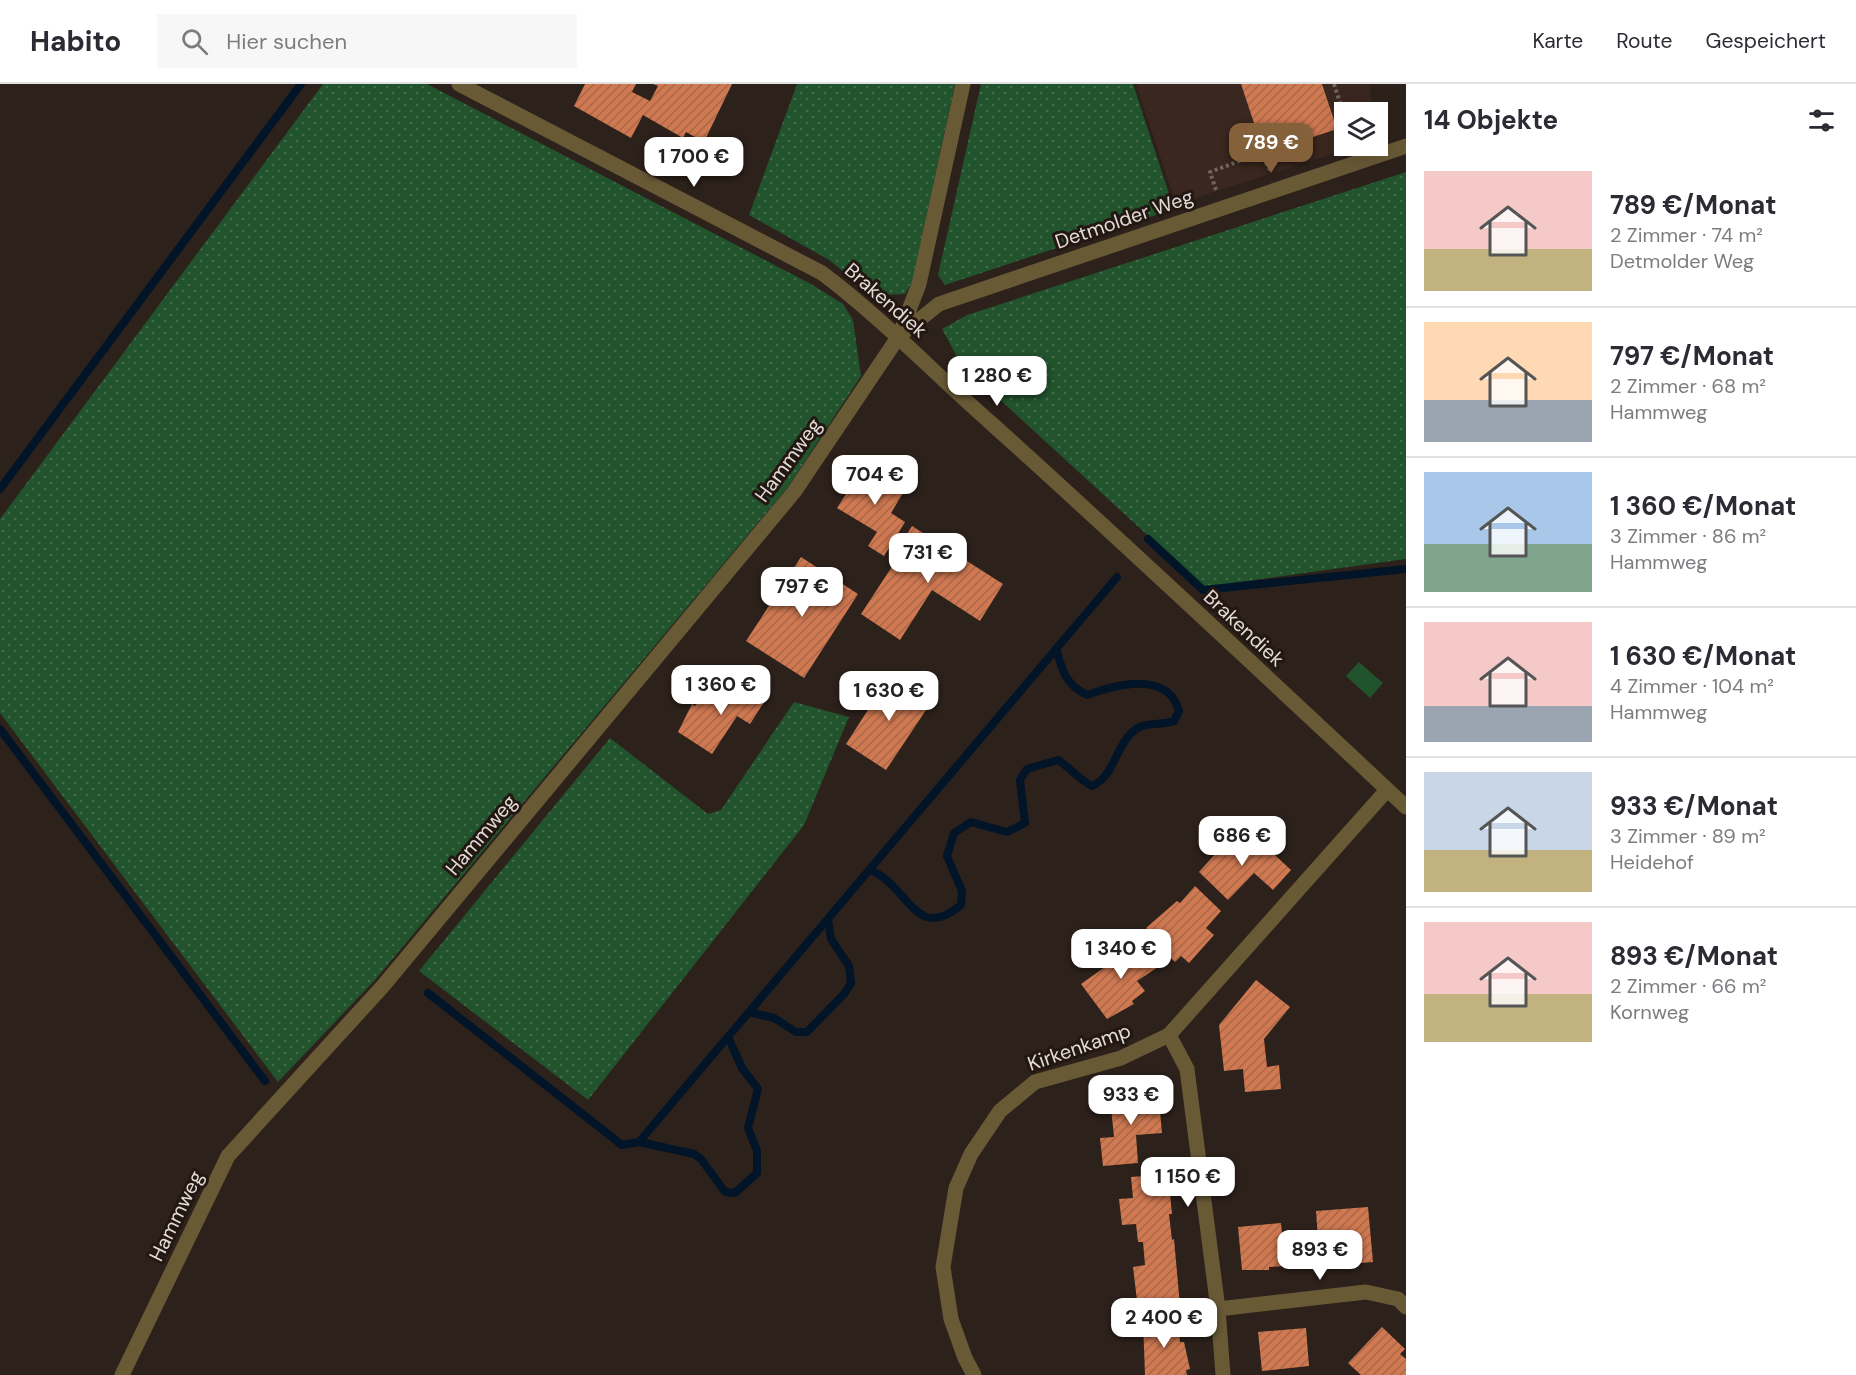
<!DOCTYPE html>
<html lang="de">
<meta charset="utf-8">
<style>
body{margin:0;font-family:"DM Sans",sans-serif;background:#f7f7f7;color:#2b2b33;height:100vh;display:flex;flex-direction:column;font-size:22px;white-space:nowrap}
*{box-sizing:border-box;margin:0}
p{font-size:20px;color:#7c7c81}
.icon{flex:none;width:33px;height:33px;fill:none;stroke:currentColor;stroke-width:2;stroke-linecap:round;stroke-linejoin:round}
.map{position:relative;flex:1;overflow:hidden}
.side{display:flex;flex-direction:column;background:#fff;width:450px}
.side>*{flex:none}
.fabs{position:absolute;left:1334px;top:18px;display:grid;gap:12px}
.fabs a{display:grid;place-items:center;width:54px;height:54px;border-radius:0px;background:#fff;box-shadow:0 6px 24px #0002;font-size:30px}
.price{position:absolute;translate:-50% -51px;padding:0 14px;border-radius:12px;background:#fff;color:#222;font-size:20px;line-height:39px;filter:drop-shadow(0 2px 3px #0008)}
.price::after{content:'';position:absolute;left:50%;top:36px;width:18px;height:14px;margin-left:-9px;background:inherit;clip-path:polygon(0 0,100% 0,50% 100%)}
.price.on{background:#85613b;color:#fff}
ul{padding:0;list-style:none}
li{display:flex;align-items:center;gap:18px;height:150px;padding:0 18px}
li+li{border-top:2px solid #e1e1e2}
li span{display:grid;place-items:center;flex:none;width:168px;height:120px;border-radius:0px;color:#555}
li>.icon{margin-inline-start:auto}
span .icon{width:72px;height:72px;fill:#fffc;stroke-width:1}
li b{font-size:26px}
h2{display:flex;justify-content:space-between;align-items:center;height:72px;padding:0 18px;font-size:26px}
header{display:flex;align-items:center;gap:36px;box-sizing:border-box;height:84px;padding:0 30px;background:#fff;border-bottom:2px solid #e1e1e2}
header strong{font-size:28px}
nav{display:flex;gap:33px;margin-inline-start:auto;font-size:21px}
.search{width:420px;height:54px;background:#f7f7f7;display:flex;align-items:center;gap:15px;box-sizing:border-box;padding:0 21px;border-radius:0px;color:#7c7c81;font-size:22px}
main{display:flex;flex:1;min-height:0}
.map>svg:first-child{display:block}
.built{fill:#3a271f}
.grass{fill:url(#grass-dots)}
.park{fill:#21532c}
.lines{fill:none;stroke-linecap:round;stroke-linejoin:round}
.stream{stroke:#011428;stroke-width:8}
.building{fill:url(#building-hatch)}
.path{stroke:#706560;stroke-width:4;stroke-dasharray:3 3;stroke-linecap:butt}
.minor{stroke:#695a36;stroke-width:15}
.labels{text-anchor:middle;stroke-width:6;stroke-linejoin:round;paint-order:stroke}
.street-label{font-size:20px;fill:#e3dbd7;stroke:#231712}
</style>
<header>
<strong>Habito</strong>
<div class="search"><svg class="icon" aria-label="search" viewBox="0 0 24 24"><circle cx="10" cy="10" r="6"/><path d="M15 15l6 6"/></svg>Hier suchen</div>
<nav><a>Karte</a><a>Route</a><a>Gespeichert</a></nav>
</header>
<main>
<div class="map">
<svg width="1406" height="1291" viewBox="0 0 1406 1291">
<defs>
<pattern id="grass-dots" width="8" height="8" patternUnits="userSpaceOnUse" patternTransform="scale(1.5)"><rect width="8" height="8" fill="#21532c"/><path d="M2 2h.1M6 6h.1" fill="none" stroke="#416b4a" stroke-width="1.8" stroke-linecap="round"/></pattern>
<pattern id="building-hatch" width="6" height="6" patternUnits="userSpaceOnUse" patternTransform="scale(1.5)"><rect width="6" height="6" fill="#d07850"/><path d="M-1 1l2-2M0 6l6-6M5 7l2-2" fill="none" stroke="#a6684b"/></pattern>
</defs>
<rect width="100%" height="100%" fill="#2d211b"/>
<path class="built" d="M1136 0H1369L1373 28H1344V62H1358L1176 120Z"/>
<path class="grass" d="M323 0H427L811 200 843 220 853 236 861 292 788 403 756 441 374 897 278 998 0 629V435Z
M797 0H955L912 198 905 210 882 211 864 204 829 176 749 131Z
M981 0H1133L1174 125 945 201 938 191Z
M1406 88V475L1204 503 961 280 942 245 967 231Z
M794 618 849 633 804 741 588 1016 419 887 610 654 708 730 721 726Z"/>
<path class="park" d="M1359 578 1383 599 1370 614 1346 592Z"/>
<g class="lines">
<path class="stream" d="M0 405 301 0
M1148 455 1203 506 1406 485
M0 645 265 997
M870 786C909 801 915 860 961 821L962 807 947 772 954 749 971 738 1007 748 1025 739 1020 696 1027 685 1058 676C1071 684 1078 695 1092 702 1117 692 1116 652 1142 642 1148 639 1163 641 1174 637L1179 627C1168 586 1115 601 1087 611 1065 600 1063 588 1056 565
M428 909 622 1061 639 1058 1117 493
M749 928 774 934 796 948H807L844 910 851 899 849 882 831 855 828 835
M639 1058 694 1070 701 1075 725 1108 735 1109 757 1089V1067L748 1044 758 1005 742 984 728 953"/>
</g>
<path class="building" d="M585 0H636L632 8 650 17 658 2 653 0H732L704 58 686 48 683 54 643 31 631 54 574 22Z
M1241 0H1322L1337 45 1313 53 1310 46 1262 63Z
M866 379 906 404 891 429 905 438 884 472 868 462 877 448 837 424Z
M912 442 1003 500 980 537 932 506 900 556 861 530 893 481 889 479Z
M801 473 858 510 804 594 746 557Z
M891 590 932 617 886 686 846 660Z
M742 595 768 612 750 640 737 632 712 670 678 648 692 620 695 622 704 609 725 622Z
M1234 749 1257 771 1265 762 1291 786 1273 806 1254 789 1228 816 1199 788Z
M1195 802 1221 827 1206 844 1214 851 1189 879 1181 872 1175 878 1162 865 1168 859 1146 844 1177 817 1180 819Z
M1135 857 1161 881 1137 897 1145 907 1132 917 1134 920 1107 935 1081 900 1119 873 1117 870Z
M1256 896 1290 923 1264 955 1267 983 1279 981 1281 1005 1245 1008 1243 985 1224 987 1219 941Z
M1158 1006 1163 1027H1160L1162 1049 1136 1051 1138 1079 1103 1082 1100 1054 1114 1053 1110 1014Z
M1168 1090 1172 1130H1169L1172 1156 1174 1155 1180 1222 1138 1225 1133 1183 1145 1181 1143 1158H1138L1136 1140 1122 1141 1119 1115 1133 1114 1131 1093Z
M1368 1123 1373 1178 1320 1182 1316 1127Z
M1281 1139 1285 1182 1269 1183V1186H1242L1238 1143Z
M1178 1234 1180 1258H1184L1190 1285 1186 1286 1187 1291H1145L1143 1237Z
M1382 1243 1405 1265 1400 1270 1406 1275V1291H1361L1348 1279Z
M1306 1244 1309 1282 1262 1287 1258 1248Z"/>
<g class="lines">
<path class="path" d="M1334 0 1344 31
M1216 106 1210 88 1261 69 1269 85 1272 84"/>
<path class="minor" d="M459 0 822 189C883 235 935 290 992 340 1132 466 1269 595 1406 723
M899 252 939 220 1406 62
M1169 951 1187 985 1218 1225 1223 1291
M1218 1225 1366 1208 1398 1215 1406 1223
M122 1291 228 1072 383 902 794 408 899 252 919 200 963 0
M974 1291 965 1274 951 1235 943 1183 956 1104 971 1070 1000 1027 1035 998 1121 974 1169 951 1387 706"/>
</g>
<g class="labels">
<g class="street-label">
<text transform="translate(1124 135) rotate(-19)" y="7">Detmolder Weg</text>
<text transform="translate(886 216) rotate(41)" y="7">Brakendiek</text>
<text transform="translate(788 376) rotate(-54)" y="7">Hammweg</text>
<text transform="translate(1244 544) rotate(43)" y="7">Brakendiek</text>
<text transform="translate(481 751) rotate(-50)" y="7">Hammweg</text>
<text transform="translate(1079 963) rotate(-19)" y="7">Kirkenkamp</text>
<text transform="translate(176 1132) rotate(-64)" y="7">Hammweg</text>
</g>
</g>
</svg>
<div class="fabs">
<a><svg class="icon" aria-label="layers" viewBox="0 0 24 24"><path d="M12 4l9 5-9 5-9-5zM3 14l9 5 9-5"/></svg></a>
</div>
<b class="price on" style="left:1271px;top:90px">789 €</b>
<b class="price" style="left:694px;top:104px">1 700 €</b>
<b class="price" style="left:997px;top:323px">1 280 €</b>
<b class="price" style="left:875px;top:422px">704 €</b>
<b class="price" style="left:928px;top:500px">731 €</b>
<b class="price" style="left:802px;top:534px">797 €</b>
<b class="price" style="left:721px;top:632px">1 360 €</b>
<b class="price" style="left:889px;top:638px">1 630 €</b>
<b class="price" style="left:1242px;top:783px">686 €</b>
<b class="price" style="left:1121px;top:896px">1 340 €</b>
<b class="price" style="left:1131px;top:1042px">933 €</b>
<b class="price" style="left:1188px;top:1124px">1 150 €</b>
<b class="price" style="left:1320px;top:1197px">893 €</b>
<b class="price" style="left:1164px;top:1265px">2 400 €</b>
</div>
<section class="side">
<h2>14 Objekte<svg class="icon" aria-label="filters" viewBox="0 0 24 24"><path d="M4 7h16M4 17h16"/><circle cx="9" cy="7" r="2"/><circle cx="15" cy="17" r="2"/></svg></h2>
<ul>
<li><span style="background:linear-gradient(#f6c9c9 65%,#c2b280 0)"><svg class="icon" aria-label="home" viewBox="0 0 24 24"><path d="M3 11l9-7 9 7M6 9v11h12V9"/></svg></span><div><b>789 €/Monat</b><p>2 Zimmer · 74 m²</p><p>Detmolder Weg</p></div></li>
<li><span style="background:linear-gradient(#ffd9b3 65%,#9aa5b1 0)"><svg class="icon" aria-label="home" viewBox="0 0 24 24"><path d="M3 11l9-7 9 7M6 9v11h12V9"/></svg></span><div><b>797 €/Monat</b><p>2 Zimmer · 68 m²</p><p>Hammweg</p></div></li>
<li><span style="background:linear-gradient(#a9c7e8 60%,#7fa58c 0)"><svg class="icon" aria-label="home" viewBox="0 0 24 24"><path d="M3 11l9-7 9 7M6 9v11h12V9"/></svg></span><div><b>1 360 €/Monat</b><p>3 Zimmer · 86 m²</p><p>Hammweg</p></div></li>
<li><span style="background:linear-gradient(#f6c9c9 70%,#9aa5b1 0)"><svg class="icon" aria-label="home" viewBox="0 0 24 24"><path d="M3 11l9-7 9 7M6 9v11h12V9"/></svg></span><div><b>1 630 €/Monat</b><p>4 Zimmer · 104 m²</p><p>Hammweg</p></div></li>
<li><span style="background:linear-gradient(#c9d6e8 65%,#c2b280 0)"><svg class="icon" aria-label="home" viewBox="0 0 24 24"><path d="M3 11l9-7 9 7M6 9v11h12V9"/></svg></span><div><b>933 €/Monat</b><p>3 Zimmer · 89 m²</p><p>Heidehof</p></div></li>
<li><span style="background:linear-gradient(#f6c9c9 60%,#c2b280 0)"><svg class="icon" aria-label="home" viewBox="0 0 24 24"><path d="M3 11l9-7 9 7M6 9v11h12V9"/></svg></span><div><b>893 €/Monat</b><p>2 Zimmer · 66 m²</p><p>Kornweg</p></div></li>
</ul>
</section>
</main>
